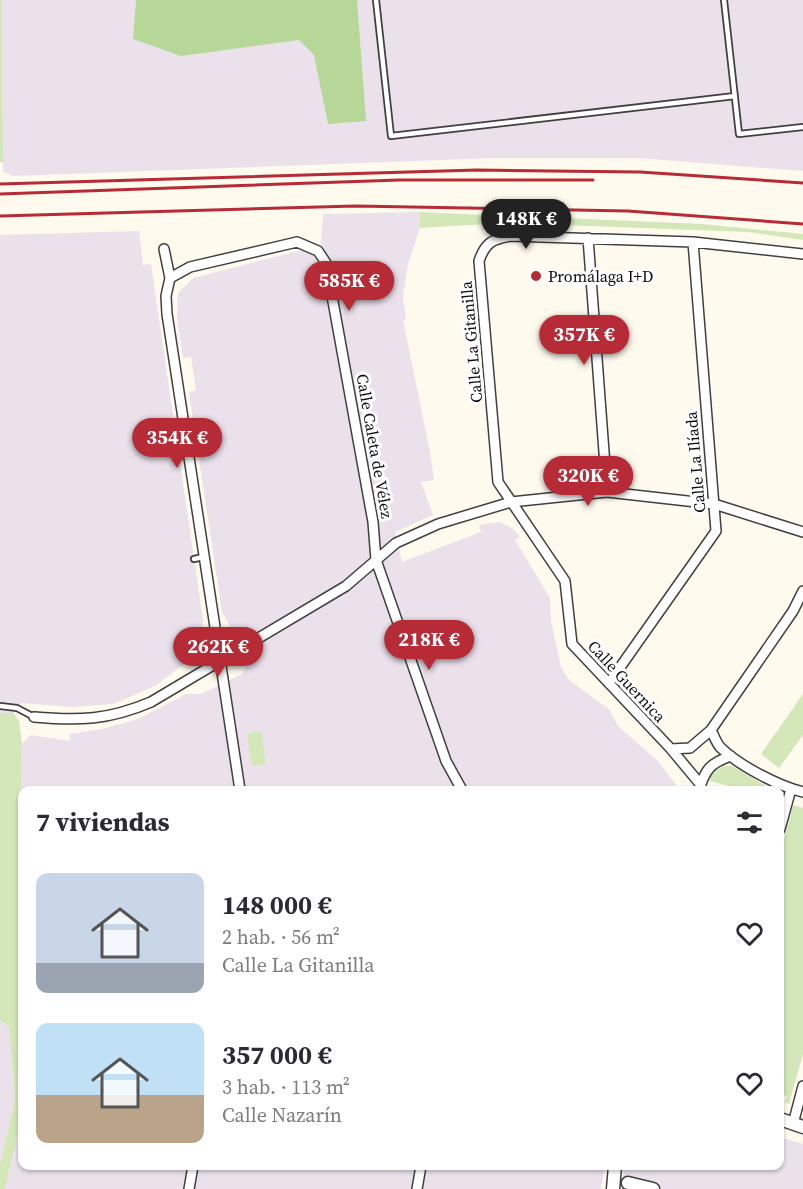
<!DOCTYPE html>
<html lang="es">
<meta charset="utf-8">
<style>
body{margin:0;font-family:"Source Serif 4",serif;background:#f7f7f7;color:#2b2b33;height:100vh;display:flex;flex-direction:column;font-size:22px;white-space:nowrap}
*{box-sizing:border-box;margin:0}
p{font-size:20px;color:#7c7c81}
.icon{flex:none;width:33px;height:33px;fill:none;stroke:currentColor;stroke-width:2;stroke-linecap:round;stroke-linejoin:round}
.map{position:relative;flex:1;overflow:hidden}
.panel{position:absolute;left:18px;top:786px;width:766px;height:384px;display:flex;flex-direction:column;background:#fff;border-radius:12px;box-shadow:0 2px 4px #0004}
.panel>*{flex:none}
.price{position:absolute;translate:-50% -51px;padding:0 14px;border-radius:21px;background:#b72b37;color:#fff;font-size:20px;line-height:39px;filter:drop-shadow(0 2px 3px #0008)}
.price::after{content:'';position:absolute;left:50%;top:36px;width:18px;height:14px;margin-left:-9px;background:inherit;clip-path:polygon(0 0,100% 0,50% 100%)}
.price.active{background:#222;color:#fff}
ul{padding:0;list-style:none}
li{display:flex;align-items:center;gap:18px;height:150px;padding:0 18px}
li span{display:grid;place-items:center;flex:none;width:168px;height:120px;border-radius:12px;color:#555}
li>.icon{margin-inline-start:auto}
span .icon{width:72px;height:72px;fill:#fffc;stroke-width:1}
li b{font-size:26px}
h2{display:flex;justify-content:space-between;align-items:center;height:72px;padding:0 18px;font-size:26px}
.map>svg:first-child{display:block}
.industrial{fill:#eae1eb}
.green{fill:#d3e7b9}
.forest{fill:#b7d799}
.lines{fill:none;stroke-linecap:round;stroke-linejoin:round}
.service-casing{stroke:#404040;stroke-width:8}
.minor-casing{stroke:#404040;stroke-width:12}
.tertiary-casing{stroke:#404040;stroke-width:15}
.service{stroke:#fff;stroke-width:4.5}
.minor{stroke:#fff;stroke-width:9}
.tertiary{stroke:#fff;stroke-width:12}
.rail{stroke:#b72b37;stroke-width:3}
.poi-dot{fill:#b72b37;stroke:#fff;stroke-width:2}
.labels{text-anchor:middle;stroke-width:6;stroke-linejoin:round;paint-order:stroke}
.poi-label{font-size:16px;fill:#0d0d0d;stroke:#fff;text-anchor:start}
.street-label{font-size:16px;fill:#0d0d0d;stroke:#fff}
</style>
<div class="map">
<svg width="803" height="1189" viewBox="0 0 803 1189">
<rect width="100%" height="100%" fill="#fefaee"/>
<path class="industrial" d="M2 0H803V171L638 158H496L13 176 3 172Z
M420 212V228L408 264 403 296 406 319 403 320 430 452 434 480 421 482 433 515 395 532 402 562 481 532 479 525 499 522 512 528 520 536 515 540 550 598 551 621 561 667 570 681 609 709 618 726 658 761 676 785 674 788 677 790H22V974L18 938 22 744 31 735 70 741V734L106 728 138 719 186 694H201L242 674 250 659 222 612 189 392 196 390 191 357 183 358 177 318 178 293 193 278 321 245 323 214Z
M139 231 143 265 151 264 203 620 196 655 155 686 113 704 72 707 21 703 14 713 0 721V235Z
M0 1020 9 1027 15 1099 0 1165Z
M22 1117V1166H605L601 1189H5Z
M780 1137 803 1144V1189H622L624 1166H780Z"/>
<path class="green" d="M0 0H2L3 162H0Z
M420 212 547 218V226L504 223 420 228Z
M563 218 702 224 803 234V240L748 232 563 225Z
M803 694V735L779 768 761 754Z
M0 713H14L19 721 22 744 18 938 22 974V1117L5 1189H0V1165L15 1099 9 1027 0 1020Z
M261 731 266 764 252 766 247 734Z
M723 766H732L768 787 769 790H747L709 781 712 774Z
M793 805 803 808V1054L789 1104 785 1102 787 1096 780 1094V855Z"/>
<path class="forest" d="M136 0H357L366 121 328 124 314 55 299 40 181 56 133 39Z"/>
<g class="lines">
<defs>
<path id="service" d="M376 0 391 136 735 96
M724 0 739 134 803 127
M194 559 203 557
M0 706 17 708 34 717"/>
<path id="minor" d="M588 238 607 492
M164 249 170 278 166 296 167 314 240 790
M803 254 693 242 511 236C492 239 485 243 479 261L498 482 565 581 572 644 671 749 690 748 711 730 793 611 803 591
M170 278 190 267 297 242 318 251 326 263 373 522 376 560 446 761 462 790
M609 683 716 531 693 242
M34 717C79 721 109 720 151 702L346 586 396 543 438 524 511 502 607 492 714 504 803 532
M711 730C714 736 716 742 720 747 738 765 778 786 803 792
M671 749 701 785
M699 790C705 770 710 763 731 756
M780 829 791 789
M793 1124 803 1086
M189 1189 193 1166
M417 1189 421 1166"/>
<path id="tertiary" d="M780 1119 803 1127
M628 1183 653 1189
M613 1189 615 1166"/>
</defs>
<use href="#service" class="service-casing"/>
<use href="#minor" class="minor-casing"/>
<use href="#tertiary" class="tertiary-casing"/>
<use href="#service" class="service"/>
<use href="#minor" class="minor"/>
<use href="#tertiary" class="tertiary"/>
<path class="rail" d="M0 184 477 170 640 172 803 183
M0 194 399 180H593
M0 216 355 206 628 211 803 224"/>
</g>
<circle class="poi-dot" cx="536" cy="276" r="6"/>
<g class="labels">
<g class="poi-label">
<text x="548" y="282">Promálaga I+D</text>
</g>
<g class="street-label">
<text transform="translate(471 342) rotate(-95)" y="6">Calle La Gitanilla</text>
<text transform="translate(375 446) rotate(80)" y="6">Calle Caleta de Vélez</text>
<text transform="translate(695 462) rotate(-95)" y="6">Calle La Ilíada</text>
<text transform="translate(627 681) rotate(47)" y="6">Calle Guernica</text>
</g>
</g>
</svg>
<b class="price active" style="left:526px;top:250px">148K €</b>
<b class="price" style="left:349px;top:312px">585K €</b>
<b class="price" style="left:584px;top:366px">357K €</b>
<b class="price" style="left:177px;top:469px">354K €</b>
<b class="price" style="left:588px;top:507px">320K €</b>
<b class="price" style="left:429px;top:671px">218K €</b>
<b class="price" style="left:218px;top:678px">262K €</b>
<section class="panel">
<h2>7 viviendas<svg class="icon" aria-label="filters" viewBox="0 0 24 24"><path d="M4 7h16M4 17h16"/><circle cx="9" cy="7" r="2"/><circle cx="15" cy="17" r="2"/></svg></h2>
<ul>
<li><span style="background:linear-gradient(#c9d6e8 75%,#9aa5b1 0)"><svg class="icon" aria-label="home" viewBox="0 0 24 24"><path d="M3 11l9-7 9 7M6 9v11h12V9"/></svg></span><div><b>148 000 €</b><p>2 hab. · 56 m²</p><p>Calle La Gitanilla</p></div><svg class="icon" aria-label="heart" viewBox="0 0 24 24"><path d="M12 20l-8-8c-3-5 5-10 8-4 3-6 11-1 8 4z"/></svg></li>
<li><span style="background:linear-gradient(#bfe0f5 60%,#b9a48a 0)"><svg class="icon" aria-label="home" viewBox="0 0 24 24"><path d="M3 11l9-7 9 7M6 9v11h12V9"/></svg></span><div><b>357 000 €</b><p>3 hab. · 113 m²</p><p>Calle Nazarín</p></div><svg class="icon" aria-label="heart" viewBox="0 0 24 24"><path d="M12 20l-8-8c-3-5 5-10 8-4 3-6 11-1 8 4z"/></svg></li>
</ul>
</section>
</div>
